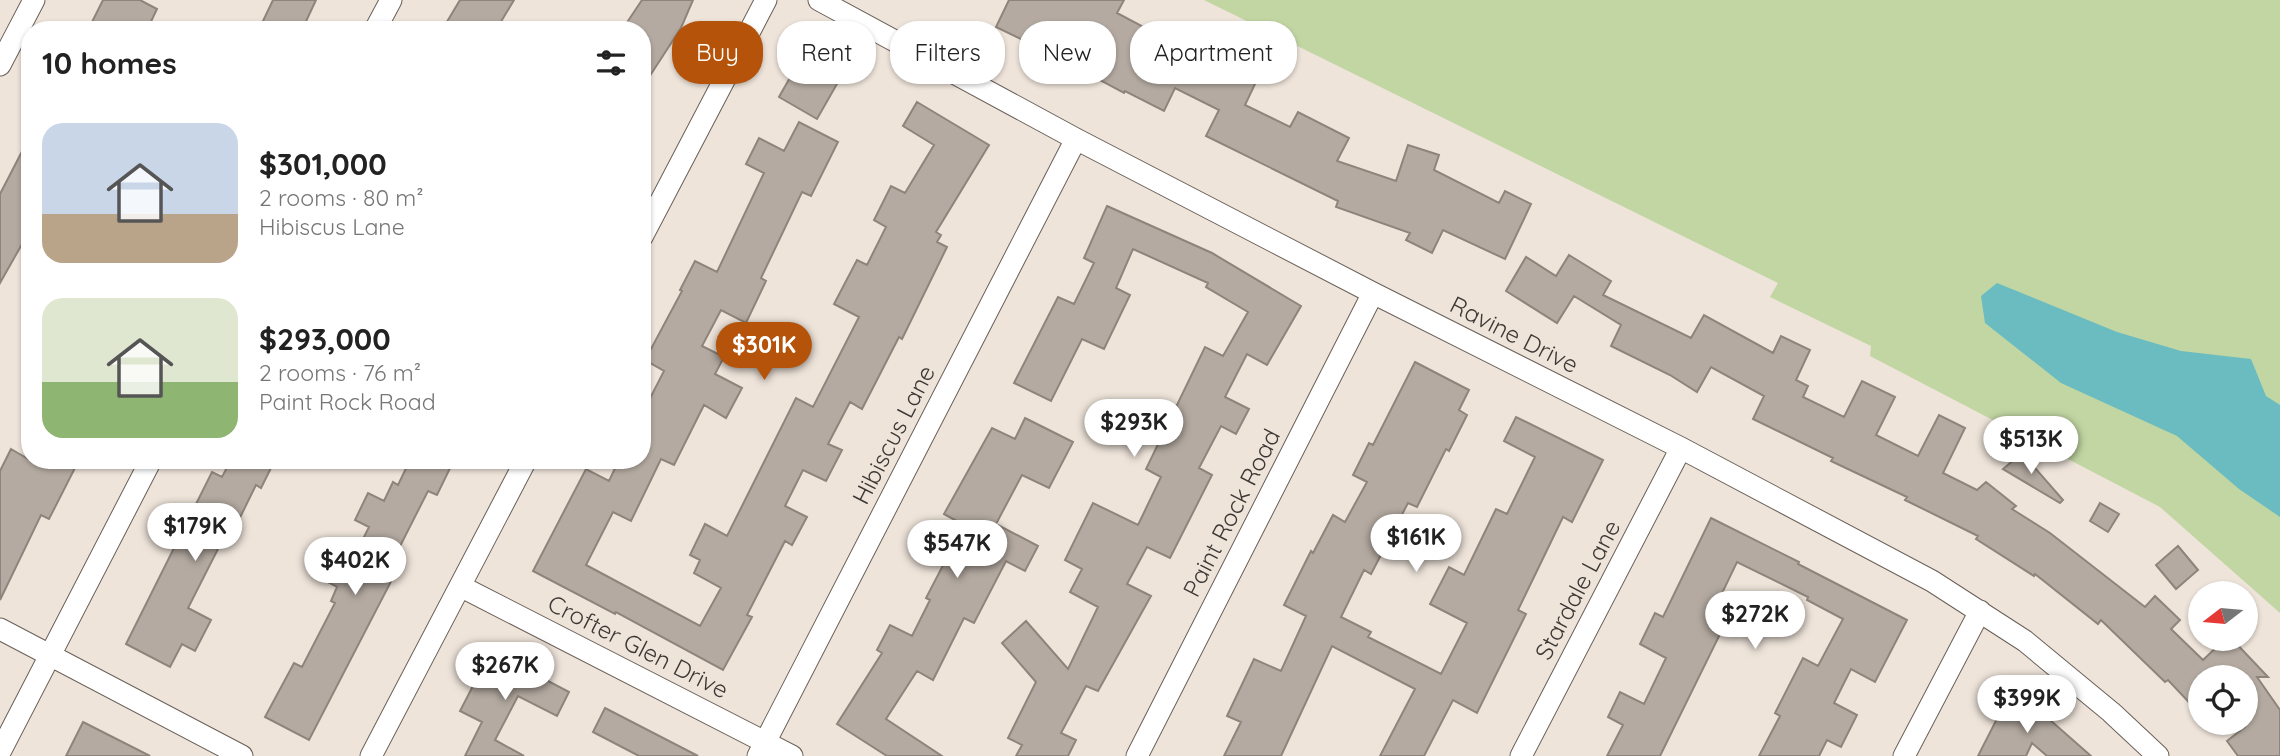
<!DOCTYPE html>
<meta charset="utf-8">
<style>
body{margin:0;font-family:Quicksand,sans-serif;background:#f6f6f6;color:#222;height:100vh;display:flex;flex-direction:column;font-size:26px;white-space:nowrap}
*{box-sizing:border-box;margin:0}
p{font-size:23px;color:#767676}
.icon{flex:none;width:38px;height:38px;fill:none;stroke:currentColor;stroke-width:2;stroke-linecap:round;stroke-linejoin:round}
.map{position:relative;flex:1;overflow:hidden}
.panel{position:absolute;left:21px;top:21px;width:630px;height:448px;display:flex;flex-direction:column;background:#fff;border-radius:28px;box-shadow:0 2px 5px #0004}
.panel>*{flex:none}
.banner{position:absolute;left:672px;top:21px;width:665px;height:63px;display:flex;gap:14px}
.needle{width:46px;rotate:254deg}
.fabs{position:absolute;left:2188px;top:581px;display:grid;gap:14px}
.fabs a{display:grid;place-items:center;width:70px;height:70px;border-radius:50%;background:#fff;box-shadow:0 2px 5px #0004;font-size:35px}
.price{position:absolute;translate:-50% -60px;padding:0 16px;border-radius:24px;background:#fff;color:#222;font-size:23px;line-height:46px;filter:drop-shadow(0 2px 4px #0008)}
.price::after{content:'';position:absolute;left:50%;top:42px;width:21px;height:16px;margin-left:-10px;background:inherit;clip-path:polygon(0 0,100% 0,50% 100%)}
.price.current{background:#b45309;color:#fff}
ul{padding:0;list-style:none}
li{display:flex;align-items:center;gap:21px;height:175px;padding:0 21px}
li span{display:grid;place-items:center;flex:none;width:196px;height:140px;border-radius:21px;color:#555}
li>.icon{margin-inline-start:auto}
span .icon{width:84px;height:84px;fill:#fffc;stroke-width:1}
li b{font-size:30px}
h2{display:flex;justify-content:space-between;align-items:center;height:84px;padding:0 21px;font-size:30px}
.pill{padding:0 24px;border-radius:28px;background:#fff;box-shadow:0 2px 5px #0004;font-size:24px;line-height:63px}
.pill.current{background:#b45309;color:#fff}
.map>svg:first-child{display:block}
.green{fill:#c2d6a3}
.water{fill:#6abcc1}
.building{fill:#b4aaa1;stroke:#8e847b;stroke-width:2}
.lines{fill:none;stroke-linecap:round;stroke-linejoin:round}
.minor-casing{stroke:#6a6058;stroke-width:23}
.minor{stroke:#fff;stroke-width:21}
.labels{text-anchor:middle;stroke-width:7;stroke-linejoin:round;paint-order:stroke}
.street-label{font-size:24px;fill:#3d3835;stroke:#eee4da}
</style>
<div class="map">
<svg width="2280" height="756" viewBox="0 0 2280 756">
<rect width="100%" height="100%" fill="#eee4da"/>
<path class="green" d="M1204 0H2280V613L2160 507 1870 356 1871 346 1770 297 1778 283Z"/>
<path class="water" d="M1997 283 2117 332 2181 351 2251 359 2266 396 2280 405V517L2239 489 2177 436 2061 383 1985 323 1981 296Z"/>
<path class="building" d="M103 0H140L157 9 147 30H88Z
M273 0H316L302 30H276L262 23Z
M460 0H514L496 30H442Z
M642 0H693L681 28 642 88V30H622Z
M1009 0H1124L1117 13 1155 33 1153 36 1228 75 1239 52 1264 65 1245 105 1290 127 1298 112 1349 138 1337 161 1396 181 1408 145 1439 155 1434 170 1499 203 1505 191 1531 204 1505 259 1443 230 1432 253 1406 240 1410 233 1336 207 1338 201 1206 136 1219 110 1175 88 1164 111 1125 91 1124 93 1070 64 1078 48 1034 27 1027 42 996 27Z
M808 46 846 68 817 119 779 97Z
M917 102 989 145 936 232 941 235 937 242 947 247 902 339 899 337 862 409 850 402 828 444 842 450 826 481 803 470 785 506 807 517 792 545 785 541 747 615 752 617 723 670 616 612 615 614 533 571 586 469 609 481 619 460H642V414L664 371 645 360 682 291 680 290 695 261 717 272 764 173 746 164 759 138 784 151 799 122 838 142 811 196 802 192 761 278 766 281 746 323 721 310 702 346 724 357 715 374 742 388 726 418 704 405 674 465 661 459 631 521 613 512 586 565 700 626 721 588 694 573 700 560 690 555 705 524 727 536 796 398 813 407 859 317 834 304 857 260 867 265 886 227 874 220 891 186 905 193 934 145 903 126Z
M30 136V230L0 283V194Z
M1107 206 1212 253 1301 306 1267 365 1247 354 1225 397 1249 409 1236 434 1221 426 1199 468 1212 475 1170 558 1147 547 1127 584 1151 596 1098 691 1086 686 1061 733 1076 740 1068 756H1016L1022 745 1008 738 1036 682 1002 643 1026 621 1068 669 1098 607 1070 592 1082 569 1065 560 1093 503 1138 525 1161 477 1146 469 1205 347 1223 356 1248 312 1206 287 1208 283 1133 249 1116 288 1130 295 1104 349 1082 339 1051 401 1014 383 1058 297 1074 304 1094 263 1084 258Z
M1569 255 1611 281 1603 295 1691 338 1704 315 1773 353 1781 336 1810 350 1796 380 1808 386 1803 397 1844 417 1862 381 1895 397 1876 435 1918 456 1939 415 1965 428 1943 473 1977 490 1986 482 2016 506 2012 509 2050 533 2145 607 2155 596 2180 620 2171 629 2203 660 2225 639H2232L2268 677H2257L2280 710V756H2238L2227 741 2245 727V677H2200V714L2168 680 2165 682 2101 620 2098 624 2035 574 2034 576 1976 539 1978 536 1905 500 1907 497 1831 461 1833 458 1753 419 1764 396 1711 367 1697 392 1670 375 1611 346 1621 325 1574 296 1557 323 1506 291 1526 257 1556 276Z
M1415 362 1469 390 1459 410 1467 415 1449 451 1446 449 1417 507 1408 503 1371 574 1364 570 1341 617 1371 632 1368 637 1441 674 1467 623 1430 604 1449 567 1464 575 1496 509 1507 514 1535 457 1504 441 1516 417 1603 460 1572 522 1563 517 1518 610 1526 614 1477 713 1453 700 1424 756H1380L1415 689 1332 646 1281 756H1224L1241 722 1227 716 1254 659 1281 671 1306 616 1284 605 1311 551 1313 553 1333 515 1345 522 1367 482 1353 475 1369 443 1373 445Z
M1025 418 1073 442 1049 488 1022 475 996 524 1038 546 1025 571 1006 561 974 623 964 618 933 680 917 671 886 719 942 756H887L837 724 882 653 877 650 890 625 912 636 930 600 926 598 964 525 944 514 992 428 1015 439Z
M11 449 30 460H64L76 466 49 519 41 515 0 600V471Z
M2022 453 2063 500 2060 503 2003 469Z
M231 460H275L261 488 256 485 226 546 221 543 188 608 211 620 195 651 182 644 170 667 126 644 212 472 222 477Z
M410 460H454L437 495 428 491 391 564 398 568 309 740 265 717 294 663 302 667 335 603 331 601 337 587 328 582 340 560 350 565 369 527 355 520 368 493 384 501 393 482 398 485Z
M2100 503 2119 514 2108 532 2090 521Z
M1711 518 1799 562 1798 564 1907 620 1875 682 1851 669 1834 703 1857 715 1841 747 1827 740 1819 756H1759L1780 716 1775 713 1803 658 1818 666 1843 619 1807 600 1808 597 1737 562 1712 614 1726 622 1660 756H1607L1623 725 1608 717 1620 692 1644 704 1666 658 1640 644 1655 613 1663 617Z
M2178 546 2198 570 2176 589 2156 565Z
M491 651 569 692 557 716 518 696 495 740 524 756H465L482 722 460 711Z
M2008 697 2049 719 2091 756H2047L2032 743 2026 756H1978Z
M605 708 698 756H639L593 732Z
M83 722 150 756H66Z"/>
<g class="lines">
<defs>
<path id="minor" d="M819 0 1076 139 1373 293 1681 448 1932 581 2025 641 2111 712 2158 756
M375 30 391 0
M0 65 34 0
M642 237 766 0
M460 586 792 756
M0 629 242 756
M0 752 151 460
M371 756 526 460
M758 756 1076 139
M1137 756 1373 293
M1521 756 1681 448
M1904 756 1980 611"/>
</defs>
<use href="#minor" class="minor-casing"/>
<use href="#minor" class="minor"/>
</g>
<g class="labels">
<g class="street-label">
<text transform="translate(1514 335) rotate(27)" y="8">Ravine Drive</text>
<text transform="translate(894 435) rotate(-63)" y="8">Hibiscus Lane</text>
<text transform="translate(1232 513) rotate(-63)" y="8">Paint Rock Road</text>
<text transform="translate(1578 590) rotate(-62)" y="8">Stardale Lane</text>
<text transform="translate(638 647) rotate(27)" y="8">Crofter Glen Drive</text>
</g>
</g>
</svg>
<div class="fabs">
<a><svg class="needle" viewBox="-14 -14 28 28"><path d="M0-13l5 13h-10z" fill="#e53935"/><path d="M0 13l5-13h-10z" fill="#767676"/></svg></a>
<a><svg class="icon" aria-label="locate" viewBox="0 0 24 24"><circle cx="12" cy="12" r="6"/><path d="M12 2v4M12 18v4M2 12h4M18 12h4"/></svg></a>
</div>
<b class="price current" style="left:764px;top:382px">$301K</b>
<b class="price" style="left:1134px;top:459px">$293K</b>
<b class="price" style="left:2031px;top:476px">$513K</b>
<b class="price" style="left:195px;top:563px">$179K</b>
<b class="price" style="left:1416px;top:574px">$161K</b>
<b class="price" style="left:957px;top:580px">$547K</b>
<b class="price" style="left:355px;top:597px">$402K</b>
<b class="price" style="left:1755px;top:651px">$272K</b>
<b class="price" style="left:505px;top:702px">$267K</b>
<b class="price" style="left:2027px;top:735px">$399K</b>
<div class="banner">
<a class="pill current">Buy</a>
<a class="pill">Rent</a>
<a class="pill">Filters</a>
<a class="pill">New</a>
<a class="pill">Apartment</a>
</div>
<section class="panel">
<h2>10 homes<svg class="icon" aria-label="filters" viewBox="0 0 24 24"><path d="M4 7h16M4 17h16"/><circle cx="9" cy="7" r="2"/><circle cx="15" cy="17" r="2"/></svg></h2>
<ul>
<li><span style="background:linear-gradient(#c9d6e8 65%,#b9a48a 0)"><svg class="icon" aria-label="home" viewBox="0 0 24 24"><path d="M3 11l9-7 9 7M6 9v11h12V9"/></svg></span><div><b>$301,000</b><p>2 rooms · 80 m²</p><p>Hibiscus Lane</p></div></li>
<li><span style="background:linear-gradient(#dfe7d0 60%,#8fb573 0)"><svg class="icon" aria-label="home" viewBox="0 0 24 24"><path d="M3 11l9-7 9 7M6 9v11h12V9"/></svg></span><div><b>$293,000</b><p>2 rooms · 76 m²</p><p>Paint Rock Road</p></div></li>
</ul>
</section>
</div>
